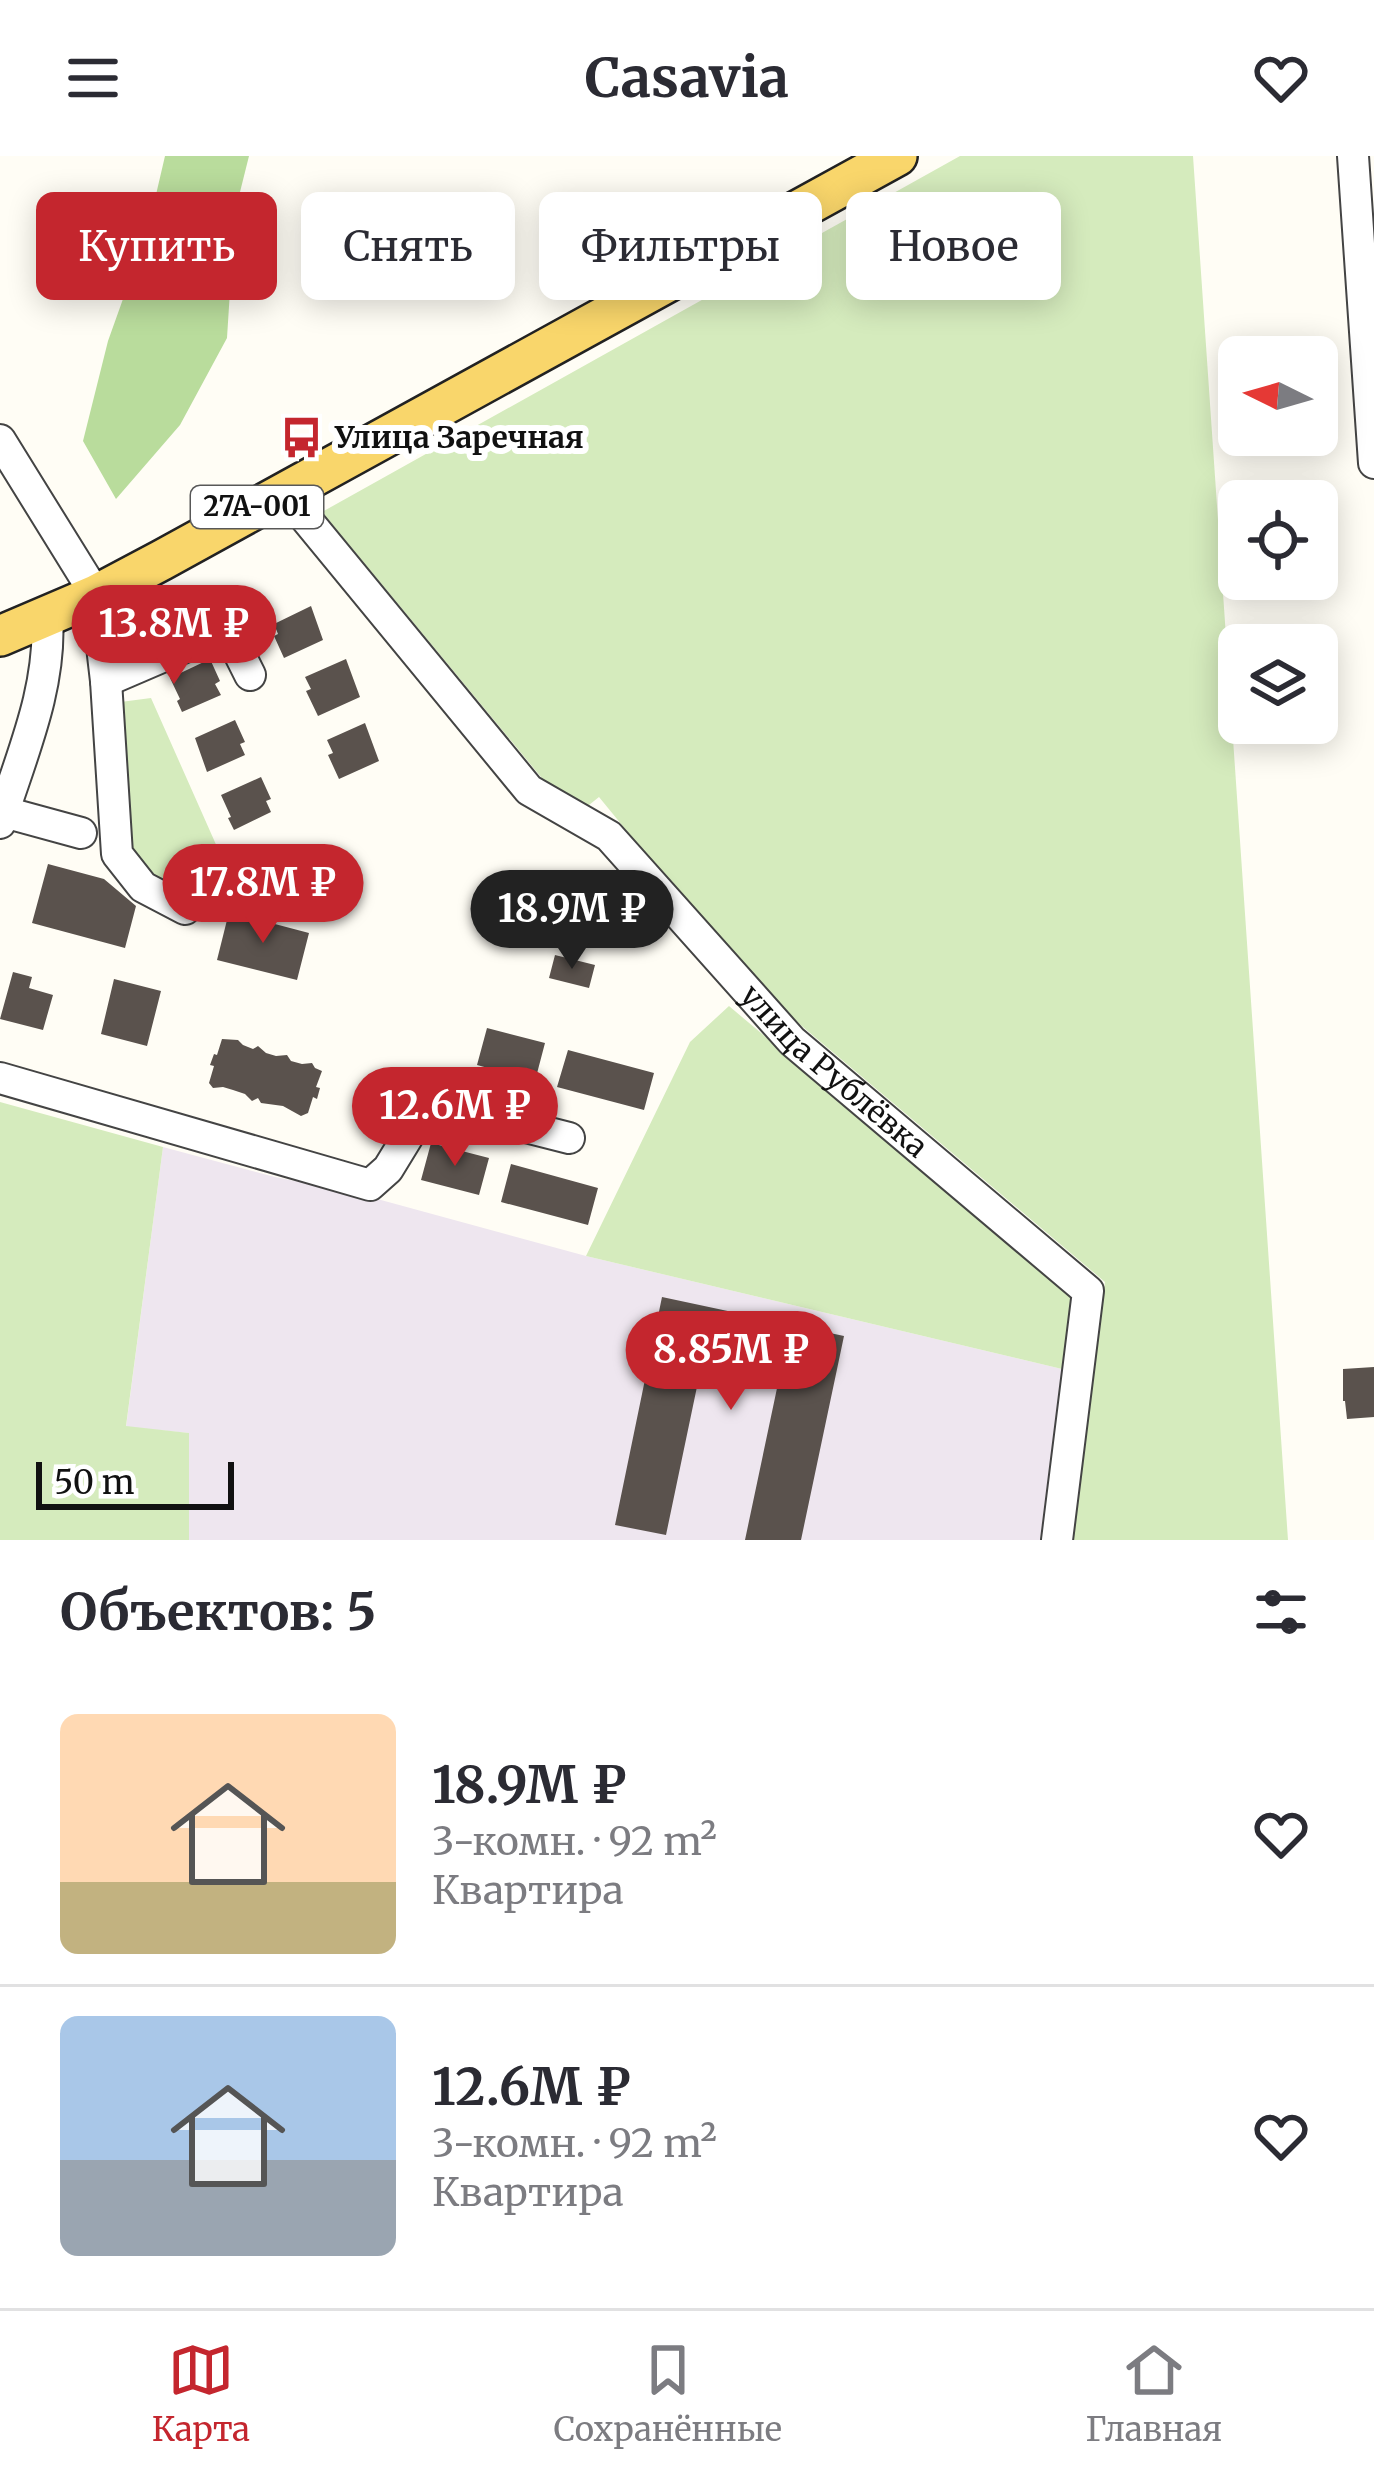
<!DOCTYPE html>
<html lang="ru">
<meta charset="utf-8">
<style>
body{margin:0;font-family:Merriweather,serif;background:#f7f7f7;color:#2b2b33;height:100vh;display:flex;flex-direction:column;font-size:45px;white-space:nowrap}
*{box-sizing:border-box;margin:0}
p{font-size:39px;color:#7c7c81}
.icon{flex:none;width:66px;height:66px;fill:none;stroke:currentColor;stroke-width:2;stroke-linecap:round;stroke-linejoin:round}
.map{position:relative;height:1384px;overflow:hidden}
.sheet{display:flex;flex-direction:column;background:#fff;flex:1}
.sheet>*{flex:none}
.guide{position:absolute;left:36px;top:36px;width:1302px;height:108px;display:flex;gap:24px}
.needle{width:78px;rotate:275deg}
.fabs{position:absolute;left:1218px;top:180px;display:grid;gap:24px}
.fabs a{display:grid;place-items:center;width:120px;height:120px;border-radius:18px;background:#fff;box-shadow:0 6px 30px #0003;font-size:60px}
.scale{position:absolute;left:36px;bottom:30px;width:198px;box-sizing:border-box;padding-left:12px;border:6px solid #111;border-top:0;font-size:33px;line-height:42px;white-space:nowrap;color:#111;-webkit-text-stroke:9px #fff;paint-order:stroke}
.price{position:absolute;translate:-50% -102px;padding:0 27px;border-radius:42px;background:#c4262e;color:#fff;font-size:39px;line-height:78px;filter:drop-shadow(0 3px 6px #0008)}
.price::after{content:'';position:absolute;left:50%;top:72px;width:36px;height:27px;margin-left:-18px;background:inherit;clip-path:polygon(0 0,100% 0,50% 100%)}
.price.active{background:#222;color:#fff}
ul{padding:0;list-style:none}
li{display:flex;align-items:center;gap:36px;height:300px;padding:0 60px}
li+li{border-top:3px solid #e1e1e2}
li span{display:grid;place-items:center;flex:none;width:336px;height:240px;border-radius:18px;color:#555}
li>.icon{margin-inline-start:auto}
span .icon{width:144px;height:144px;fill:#fffc;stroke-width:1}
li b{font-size:51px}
h2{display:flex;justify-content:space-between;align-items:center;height:144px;padding:0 60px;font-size:51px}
.pill{padding:0 42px;border-radius:18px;background:#fff;box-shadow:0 6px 30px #0003;font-size:42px;line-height:108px}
.pill.active{background:#c4262e;color:#fff}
header{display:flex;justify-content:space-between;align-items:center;height:156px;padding:0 60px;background:#fff;font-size:54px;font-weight:700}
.menu{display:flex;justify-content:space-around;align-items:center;height:168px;border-top:3px solid #e1e1e2;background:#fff;font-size:33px;color:#7c7c81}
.menu a{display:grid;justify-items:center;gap:6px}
.menu .active{color:#c4262e}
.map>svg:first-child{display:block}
.industrial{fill:#eee6ef}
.green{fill:#d5ebbd}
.forest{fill:#b9dc9c}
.building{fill:#5a524d}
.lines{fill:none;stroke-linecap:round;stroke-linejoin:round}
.minor-casing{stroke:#444;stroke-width:34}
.major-casing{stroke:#222;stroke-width:44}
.minor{stroke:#fff;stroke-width:30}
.major{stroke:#f9d66b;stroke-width:39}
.labels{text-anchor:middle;stroke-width:12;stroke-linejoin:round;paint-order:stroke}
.shield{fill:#fff;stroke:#585858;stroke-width:3}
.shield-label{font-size:27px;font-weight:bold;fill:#111}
.poi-label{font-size:30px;font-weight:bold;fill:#111;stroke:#fff;text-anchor:start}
.street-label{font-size:30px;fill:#111;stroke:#fff}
</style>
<header><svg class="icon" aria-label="menu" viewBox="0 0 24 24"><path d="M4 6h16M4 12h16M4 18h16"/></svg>Casavia<svg class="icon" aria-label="heart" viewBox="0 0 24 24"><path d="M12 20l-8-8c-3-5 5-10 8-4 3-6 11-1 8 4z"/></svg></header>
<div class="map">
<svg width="1374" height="1384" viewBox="0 0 1374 1384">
<rect width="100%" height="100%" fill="#fffdf5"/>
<path class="industrial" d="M163 991 275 1021 359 1038 586 1100 1062 1213 1040 1384H189V1277L126 1271Z"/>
<path class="green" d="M960 0H1193L1288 1384H1072L1105 1126 752 828 599 641 574 661 322 356Z
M151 542 218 693 205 740 172 733 149 720 130 697 113 547Z
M729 850 1071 1139 1062 1213 586 1100 690 886Z
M0 946 163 991 126 1270 189 1277V1384H0Z"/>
<path class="forest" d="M165 0H249L235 56 227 182 180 269 116 343 83 285 108 185 148 73Z"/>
<path class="building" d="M311 450 323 484 284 502 274 480 278 478 274 468Z
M210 503 220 525 215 528 221 539 182 556 177 545 180 543 170 522Z
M346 503 360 541 318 560 306 535 311 533 305 521Z
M235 564 245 586 240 588 245 599 207 616 195 582Z
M365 567 379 605 339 623 328 599 333 597 327 584Z
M261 621 271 643 266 645 271 656 234 674 228 662 231 661 221 639Z
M48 708 104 723 136 750 125 792 32 767Z
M229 756 309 777 297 824 217 804Z
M555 799 595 809 589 832 549 822Z
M13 816 32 821 29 832 53 839 43 874 0 863Z
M114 823 161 835 147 890 101 878Z
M487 872 545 887 535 925 477 909Z
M222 883 238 884 243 889 253 893 258 890 266 897 276 900 287 899 291 905 302 908 312 907 315 912 322 915 316 931 320 932 317 943 313 941 308 957 301 960 283 950 261 947 258 942 252 945 245 938 233 934 223 931 213 932 209 927 214 910 210 909 214 898 217 899Z
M568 894 654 917 644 954 557 931Z
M431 987 489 1002 479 1039 421 1024Z
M511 1008 598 1032 588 1069 501 1046Z
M662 1141 844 1180 801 1384H745L780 1218 703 1202 666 1379 615 1369Z
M1374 1211V1261L1347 1263 1345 1245H1343V1213Z"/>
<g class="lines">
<defs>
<g id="minor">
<path d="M1353 0 1374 307"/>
<path d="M0 284 96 439 106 525 117 698 143 731 185 753"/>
<path id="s1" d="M284 336 529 634 609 680 792 885 1088 1135 1057 1384"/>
<path d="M106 525 227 473 250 519"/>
<path d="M4 656 81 677"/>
<path d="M0 667C21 600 52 532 47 460"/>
<path d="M0 922 370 1029 388 1013 421 959 451 952 569 982"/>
</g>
<path id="major" d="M0 480 96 439 162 404 897 0"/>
</defs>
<use href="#minor" class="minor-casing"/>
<use href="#major" class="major-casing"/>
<use href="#minor" class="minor"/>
<use href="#major" class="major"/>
</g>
<defs>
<symbol id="bus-bare" viewBox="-9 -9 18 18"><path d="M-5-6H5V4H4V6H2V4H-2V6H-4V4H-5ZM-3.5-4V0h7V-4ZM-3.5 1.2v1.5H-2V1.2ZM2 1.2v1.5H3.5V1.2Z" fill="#c4262e" stroke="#fff" stroke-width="2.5" paint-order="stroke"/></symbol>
</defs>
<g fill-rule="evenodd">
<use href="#bus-bare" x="272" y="252" width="59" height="59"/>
</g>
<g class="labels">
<rect class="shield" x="191" y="330" width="132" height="42" rx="9"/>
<g class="shield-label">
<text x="257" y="360">27А-001</text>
</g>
<g class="poi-label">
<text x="335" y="292">Улица Заречная</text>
</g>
<g class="street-label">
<text dy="10" stroke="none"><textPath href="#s1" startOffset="804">улица Рублёвка</textPath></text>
</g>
</g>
</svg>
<div class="fabs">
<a><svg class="needle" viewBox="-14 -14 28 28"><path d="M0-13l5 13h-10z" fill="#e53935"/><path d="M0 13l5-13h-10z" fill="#7c7c81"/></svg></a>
<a><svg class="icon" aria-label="locate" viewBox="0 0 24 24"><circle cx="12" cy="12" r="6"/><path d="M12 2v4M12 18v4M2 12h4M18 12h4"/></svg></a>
<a><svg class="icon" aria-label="layers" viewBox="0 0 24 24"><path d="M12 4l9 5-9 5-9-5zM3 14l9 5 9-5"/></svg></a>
</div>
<div class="scale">50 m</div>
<b class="price" style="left:174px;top:531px">13.8M ₽</b>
<b class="price" style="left:263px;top:790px">17.8M ₽</b>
<b class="price active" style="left:572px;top:816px">18.9M ₽</b>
<b class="price" style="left:455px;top:1013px">12.6M ₽</b>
<b class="price" style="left:731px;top:1257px">8.85M ₽</b>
<div class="guide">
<a class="pill active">Купить</a>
<a class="pill">Снять</a>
<a class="pill">Фильтры</a>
<a class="pill">Новое</a>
</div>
</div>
<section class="sheet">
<h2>Объектов: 5<svg class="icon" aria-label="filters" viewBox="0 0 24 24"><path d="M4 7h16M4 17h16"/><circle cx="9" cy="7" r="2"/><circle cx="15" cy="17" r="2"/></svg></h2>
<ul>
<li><span style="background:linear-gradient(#ffd9b3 70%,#c2b280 0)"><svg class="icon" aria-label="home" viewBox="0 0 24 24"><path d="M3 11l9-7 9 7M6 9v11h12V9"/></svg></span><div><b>18.9M ₽</b><p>3-комн. · 92 m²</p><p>Квартира</p></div><svg class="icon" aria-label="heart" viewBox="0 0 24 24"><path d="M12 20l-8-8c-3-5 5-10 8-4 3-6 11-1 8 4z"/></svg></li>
<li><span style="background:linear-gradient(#a9c7e8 60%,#9aa5b1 0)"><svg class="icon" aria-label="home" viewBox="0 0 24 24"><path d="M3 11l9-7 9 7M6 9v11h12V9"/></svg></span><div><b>12.6M ₽</b><p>3-комн. · 92 m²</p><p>Квартира</p></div><svg class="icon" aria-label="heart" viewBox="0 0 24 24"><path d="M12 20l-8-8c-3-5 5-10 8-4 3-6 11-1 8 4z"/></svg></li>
</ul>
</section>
<nav class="menu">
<a class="active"><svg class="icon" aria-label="map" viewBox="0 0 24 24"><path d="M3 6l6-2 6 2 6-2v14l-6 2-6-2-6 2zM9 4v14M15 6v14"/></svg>Карта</a>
<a><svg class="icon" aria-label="saved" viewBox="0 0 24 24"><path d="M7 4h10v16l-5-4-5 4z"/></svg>Сохранённые</a>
<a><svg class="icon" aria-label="home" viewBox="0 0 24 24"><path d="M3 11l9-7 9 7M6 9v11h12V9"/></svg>Главная</a>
</nav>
